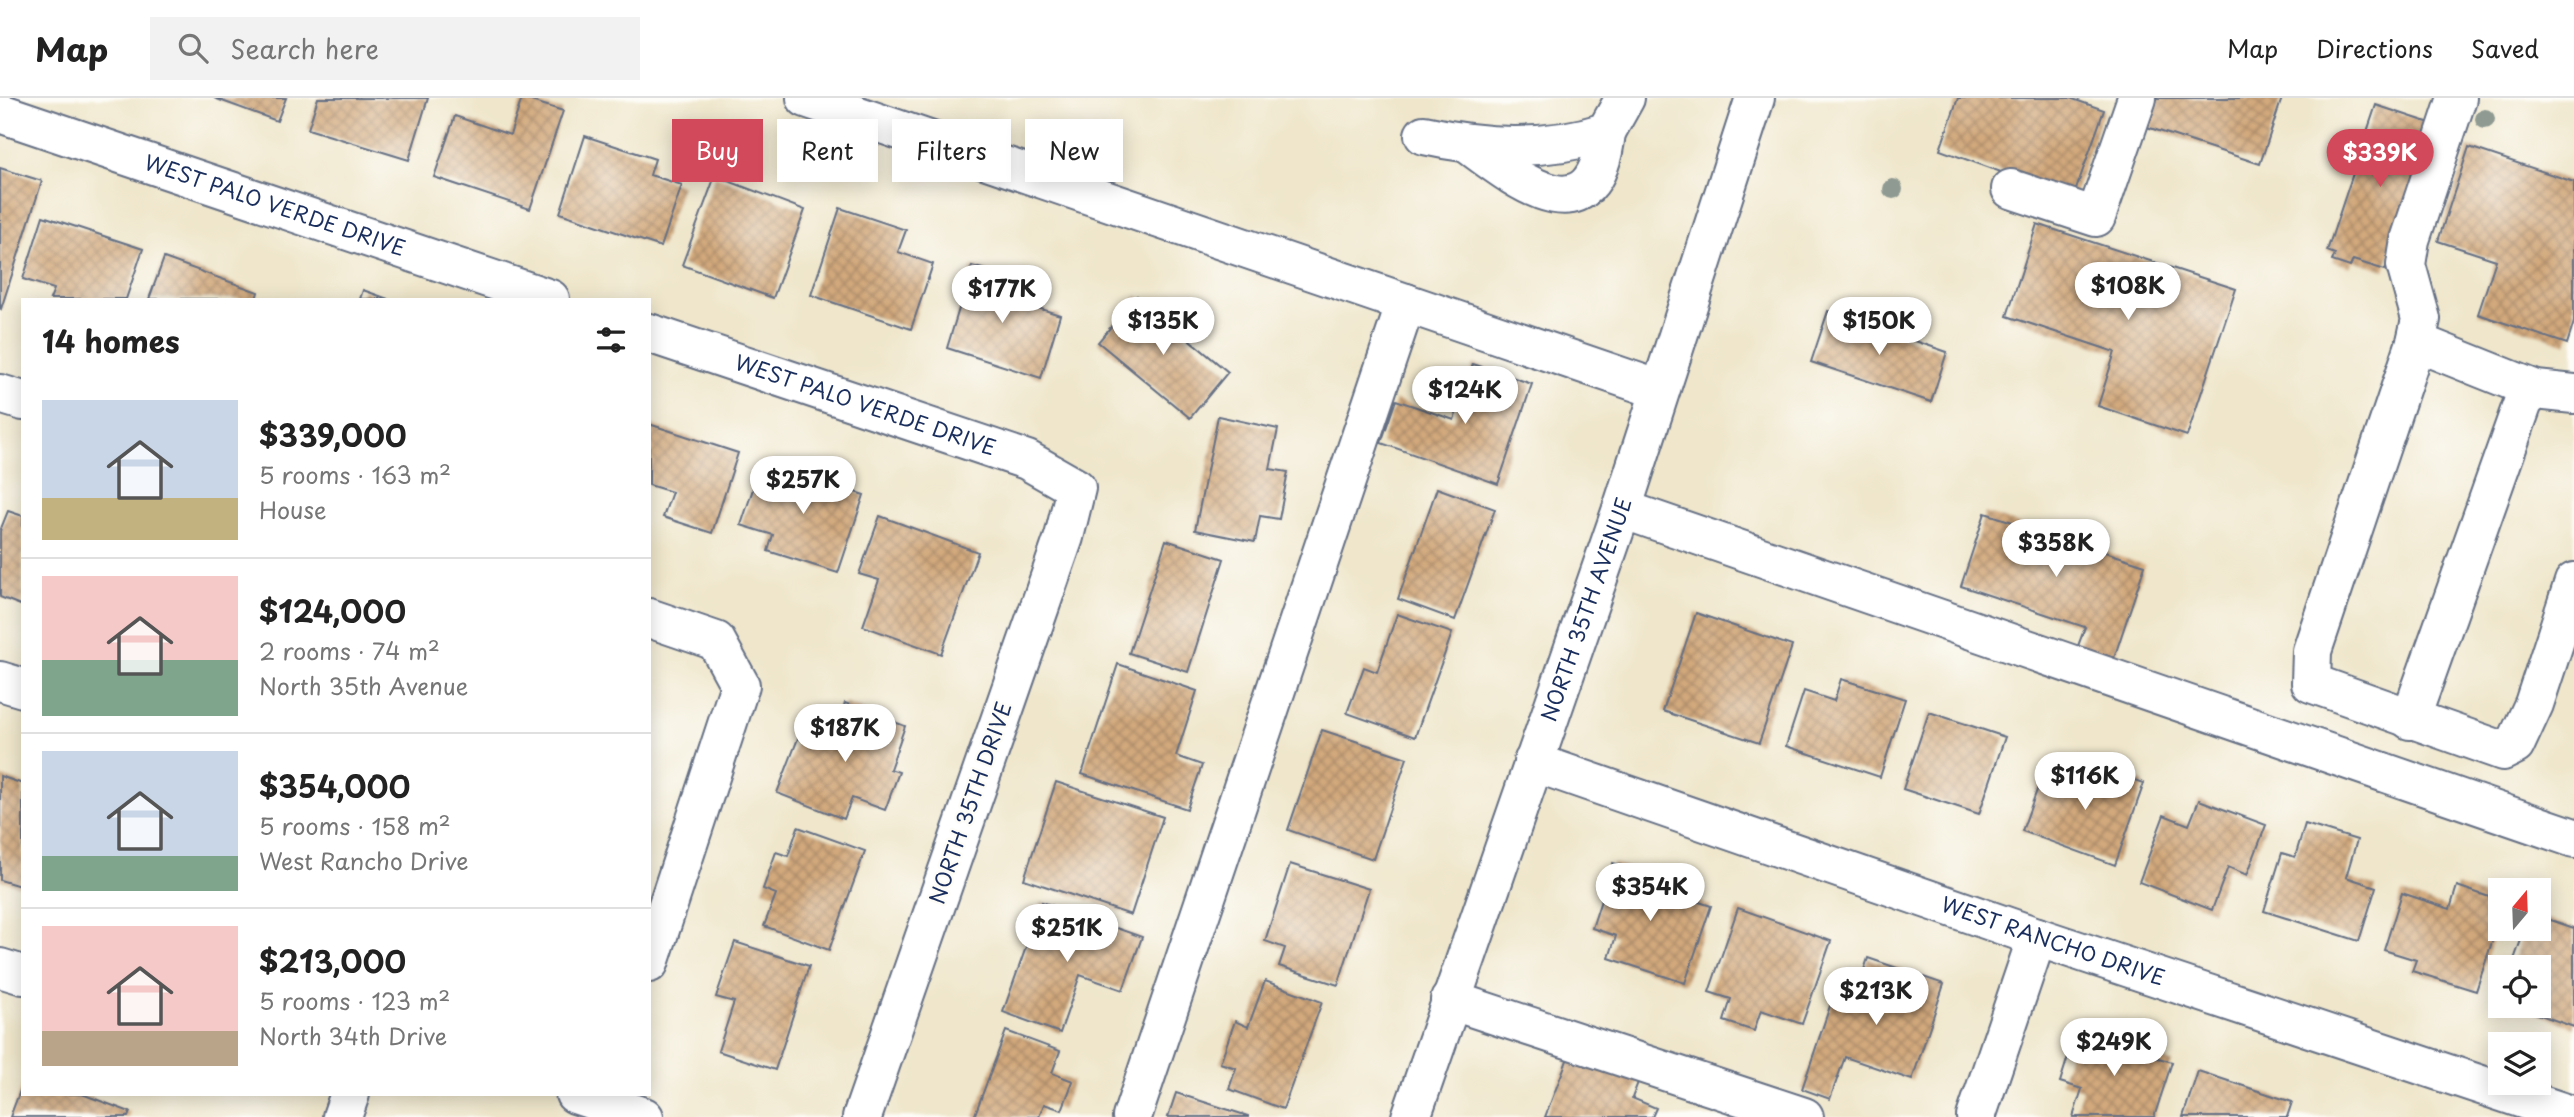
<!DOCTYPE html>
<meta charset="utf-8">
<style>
body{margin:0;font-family:"Playpen Sans",sans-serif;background:#f2f2f2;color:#222;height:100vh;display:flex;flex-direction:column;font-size:26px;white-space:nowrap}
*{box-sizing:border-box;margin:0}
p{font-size:23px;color:#767676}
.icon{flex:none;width:38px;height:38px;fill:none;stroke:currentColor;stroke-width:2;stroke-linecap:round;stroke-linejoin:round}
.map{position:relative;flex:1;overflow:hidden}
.details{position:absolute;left:21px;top:200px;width:630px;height:798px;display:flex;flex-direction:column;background:#fff;border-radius:0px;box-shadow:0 4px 18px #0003}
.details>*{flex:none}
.hud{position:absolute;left:672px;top:21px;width:665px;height:63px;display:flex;gap:14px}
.needle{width:46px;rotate:19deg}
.buttons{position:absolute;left:2488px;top:780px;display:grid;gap:14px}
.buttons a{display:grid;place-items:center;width:63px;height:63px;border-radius:0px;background:#fff;box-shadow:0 4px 18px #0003;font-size:35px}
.price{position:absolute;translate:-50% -60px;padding:0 16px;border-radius:24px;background:#fff;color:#222;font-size:23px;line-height:46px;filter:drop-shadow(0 2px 4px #0008)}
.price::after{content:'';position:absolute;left:50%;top:42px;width:21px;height:16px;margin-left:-10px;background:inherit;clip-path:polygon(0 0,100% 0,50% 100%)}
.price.active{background:#d1495b;color:#fff}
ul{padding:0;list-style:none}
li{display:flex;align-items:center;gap:21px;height:175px;padding:0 21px}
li+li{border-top:2px solid #e0e0e0}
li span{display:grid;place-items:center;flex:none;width:196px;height:140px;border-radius:0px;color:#555}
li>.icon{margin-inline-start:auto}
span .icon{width:84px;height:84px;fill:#fffc;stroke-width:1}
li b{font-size:30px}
h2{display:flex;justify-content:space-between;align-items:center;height:84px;padding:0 21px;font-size:30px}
.tag{padding:0 24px;border-radius:0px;background:#fff;box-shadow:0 4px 18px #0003;font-size:24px;line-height:63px}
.tag.active{background:#d1495b;color:#fff}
header{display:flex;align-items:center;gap:42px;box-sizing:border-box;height:98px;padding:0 35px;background:#fff;border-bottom:2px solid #e0e0e0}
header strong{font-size:33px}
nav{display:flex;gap:38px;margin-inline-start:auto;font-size:24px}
.search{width:490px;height:63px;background:#f2f2f2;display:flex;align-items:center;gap:18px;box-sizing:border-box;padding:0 24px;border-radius:0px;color:#767676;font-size:26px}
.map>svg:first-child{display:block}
.building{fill:url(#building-cross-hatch)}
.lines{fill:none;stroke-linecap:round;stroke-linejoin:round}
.minor-casing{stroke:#656f84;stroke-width:42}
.major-casing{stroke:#656f84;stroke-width:42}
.minor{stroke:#fff;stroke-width:38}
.major{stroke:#fff;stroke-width:38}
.tree{fill:#8f9a92}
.labels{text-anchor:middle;stroke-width:5;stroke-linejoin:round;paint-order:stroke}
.street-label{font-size:21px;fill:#1b2f5e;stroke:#fdfcf7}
</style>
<header>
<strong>Map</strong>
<div class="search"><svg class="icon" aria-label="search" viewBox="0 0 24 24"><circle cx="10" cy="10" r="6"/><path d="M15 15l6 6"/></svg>Search here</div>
<nav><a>Map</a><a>Directions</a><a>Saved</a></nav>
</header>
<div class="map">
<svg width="2574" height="1019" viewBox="0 0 2574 1019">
<defs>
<pattern id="building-cross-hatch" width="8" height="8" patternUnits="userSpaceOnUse" patternTransform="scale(1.75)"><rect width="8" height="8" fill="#d2a97c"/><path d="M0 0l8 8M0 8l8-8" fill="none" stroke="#aa8a69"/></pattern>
</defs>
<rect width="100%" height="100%" fill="#fdfcf7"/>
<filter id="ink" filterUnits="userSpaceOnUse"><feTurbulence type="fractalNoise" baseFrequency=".0143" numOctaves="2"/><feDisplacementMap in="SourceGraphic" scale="14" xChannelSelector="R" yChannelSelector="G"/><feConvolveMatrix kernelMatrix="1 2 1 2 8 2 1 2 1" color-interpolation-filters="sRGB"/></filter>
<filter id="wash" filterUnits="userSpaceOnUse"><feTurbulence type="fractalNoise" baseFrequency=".00686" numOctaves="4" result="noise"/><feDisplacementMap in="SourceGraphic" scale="28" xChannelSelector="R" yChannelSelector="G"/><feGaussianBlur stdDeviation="1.57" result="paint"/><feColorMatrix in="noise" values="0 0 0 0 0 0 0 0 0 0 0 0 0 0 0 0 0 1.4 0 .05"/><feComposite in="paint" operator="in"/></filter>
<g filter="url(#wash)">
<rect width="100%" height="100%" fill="#efe6cb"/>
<g id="blocks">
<path class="building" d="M214 0H286L277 23Z
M318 0H428L409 62 308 31Z
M522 0 563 13 530 111 434 79 455 18 510 37Z
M1958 0H2070L2104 12 2073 100 1940 52Z
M2157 0H2282L2260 66 2147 29Z
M2376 7 2433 26 2385 172 2353 162 2350 169 2332 163 2335 156 2327 153Z
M585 38 655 61 650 77 682 87 661 149 560 115Z
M2469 49 2574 84V224L2567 246 2478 216 2496 162 2438 143Z
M0 70 42 83 1 211 0 210Z
M715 78 805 112 773 200 682 167Z
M840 110 906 132 898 154 933 166 911 231 811 197Z
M43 118 143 151 126 201H50L54 191 23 181Z
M2037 126 2236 191 2187 338 2098 308 2115 254 2007 218Z
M164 160 258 194 256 201H149Z
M972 168 1022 183 1016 203 1060 217 1041 280 947 250Z
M363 192 388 201H360Z
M1137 198 1228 274 1190 320 1098 244Z
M1828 213 1947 254 1931 304 1811 264Z
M1473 266 1532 286 1498 386 1381 345 1396 302 1454 322Z
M1218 318 1278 331 1270 371 1288 374 1279 421 1260 418 1255 444 1195 432Z
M649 326 738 355 712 435 663 419 672 394 649 387Z
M762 364 864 397 838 475 768 453 773 437 741 427Z
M1437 390 1495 411 1455 522 1398 501Z
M8 413 23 418V508L0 499V433Z
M1985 415 2145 467 2114 560 2078 548 2085 529 1961 488Z
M880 418 978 454 941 556 863 528 879 482 859 476Z
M1166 442 1224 461 1188 574 1129 555Z
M1696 515 1792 548 1759 645 1663 613Z
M1397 516 1452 535 1415 639 1347 615 1364 569 1377 574Z
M1118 566 1197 593 1176 658 1202 667 1187 711 1082 676Z
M1841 581 1905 601 1880 679 1786 648 1804 593 1834 603Z
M845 605 905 628 890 671 899 674 885 712 852 700 844 721 777 695 802 630 832 641Z
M1929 614 2005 639 1979 716 1903 691Z
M1322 632 1407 660 1373 761 1288 732Z
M2089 665 2144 685 2115 767 2022 733 2044 673 2081 687Z
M0 678 23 686V789L0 782Z
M1056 684 1163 719 1131 817 1024 781Z
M2199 702 2266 727 2247 777 2228 769 2212 812 2139 784 2164 717 2189 727Z
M2305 726 2357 742 2346 779 2376 789 2359 843 2264 813 2282 755 2295 759Z
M798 729 865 753 829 852 764 828 776 796 763 791 776 754 788 758Z
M1613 765 1672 784 1669 794 1711 808 1685 885 1609 860 1616 838 1592 830Z
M1290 766 1369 791 1338 887 1279 868 1285 850 1265 843Z
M2457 788 2501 803V816L2476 893 2412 873 2416 862 2384 852 2402 795 2450 811Z
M1042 804 1142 839 1123 892 1080 877 1060 935 1003 914Z
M1738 810 1831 843 1802 926 1761 912 1754 933 1724 923 1731 901 1709 894Z
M2539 818 2574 830V929L2518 909 2539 908V870H2511L2525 831H2539Z
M735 844 809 868 775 972 718 953 734 904 716 899Z
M1868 860 1944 886 1912 982 1845 959 1830 1001 1802 991 1832 902 1852 908Z
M1265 883 1322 904 1283 1011 1229 991 1236 970 1220 965 1235 923 1248 929Z
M2077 930 2130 946 2128 951 2172 964 2154 1019H2073L2082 991 2060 984Z
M1006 933 1060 953 1052 975 1073 983 1062 1012 1044 1006 1039 1019H974Z
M1571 952 1640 979 1632 1000 1656 1010 1652 1019H1545Z
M2198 973 2292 1004 2287 1019H2183Z
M23 985V996H82L130 1014 128 1019H10Z
M1176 995 1248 1018V1019H1168Z"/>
</g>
</g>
<g filter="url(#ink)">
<use href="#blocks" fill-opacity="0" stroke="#656f84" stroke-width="2"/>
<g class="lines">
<defs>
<g id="minor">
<path d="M806 0 1660 292"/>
<path d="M2457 0 2410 142 2406 167 2421 221 2416 244 2312 553 2311 585 2503 653 2515 647 2534 606 2574 484"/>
<path id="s1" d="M0 15 550 201"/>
<path d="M1424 37C1486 51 1545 53 1606 34L1625 0"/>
<path d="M1471 48C1523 87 1595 141 1606 34"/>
<path d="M2011 91 2096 119 2137 0"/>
<path id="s2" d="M649 235 1027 362 1076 390 1064 439 862 1019"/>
<path d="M2416 244 2536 292 2574 296"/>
<path d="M0 296 23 303"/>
<path d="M1622 411 2574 740"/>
<path d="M649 520 716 543 740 587 649 865"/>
<path d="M0 583 23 590"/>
<path d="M2410 622 2521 310 2524 302 2536 292"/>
<path id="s3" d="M1533 664 2037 839 2574 1018"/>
<path d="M0 870 23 877"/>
<path d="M1450 902 1804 1019"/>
<path d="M575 996 644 1019"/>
<path d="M342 1019 350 996"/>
<path d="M1132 1019 1406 205"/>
<path d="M1976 1019 2037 839"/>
</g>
<g id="major">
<path id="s4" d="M1411 1019 1622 411 1755 0"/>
</g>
</defs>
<use href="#minor" class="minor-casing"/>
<use href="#major" class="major-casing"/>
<use href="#minor" class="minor"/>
<use href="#major" class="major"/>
</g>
<g class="tree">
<circle cx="2485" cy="21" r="10"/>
<circle cx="1893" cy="91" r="10"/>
</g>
</g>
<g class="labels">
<g class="street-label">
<text dy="7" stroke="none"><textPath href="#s1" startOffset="290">WEST PALO VERDE DRIVE</textPath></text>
<text dy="7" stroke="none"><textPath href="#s2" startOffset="228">WEST PALO VERDE DRIVE</textPath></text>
<text dy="7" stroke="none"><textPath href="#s4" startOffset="537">NORTH 35TH AVENUE</textPath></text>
<text transform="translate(971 705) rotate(-71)" y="7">NORTH 35TH DRIVE</text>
<text dy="7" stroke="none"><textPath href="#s3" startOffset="550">WEST RANCHO DRIVE</textPath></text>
</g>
</g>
</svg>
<div class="buttons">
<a><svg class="needle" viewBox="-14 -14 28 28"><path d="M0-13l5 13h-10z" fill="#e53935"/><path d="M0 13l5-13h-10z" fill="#767676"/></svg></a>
<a><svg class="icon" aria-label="locate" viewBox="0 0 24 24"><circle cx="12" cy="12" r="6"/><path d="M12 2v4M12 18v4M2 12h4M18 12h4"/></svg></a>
<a><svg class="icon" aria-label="layers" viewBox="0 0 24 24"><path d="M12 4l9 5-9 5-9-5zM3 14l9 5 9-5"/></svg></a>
</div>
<b class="price active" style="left:2380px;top:91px">$339K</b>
<b class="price" style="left:2128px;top:224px">$108K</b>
<b class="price" style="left:1002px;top:227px">$177K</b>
<b class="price" style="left:1163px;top:259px">$135K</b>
<b class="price" style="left:1879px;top:259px">$150K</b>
<b class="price" style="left:1465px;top:328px">$124K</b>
<b class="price" style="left:803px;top:418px">$257K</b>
<b class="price" style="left:2056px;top:481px">$358K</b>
<b class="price" style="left:845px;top:666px">$187K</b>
<b class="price" style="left:2085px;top:714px">$116K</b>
<b class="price" style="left:1650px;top:825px">$354K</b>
<b class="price" style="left:1067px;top:866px">$251K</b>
<b class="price" style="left:1876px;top:929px">$213K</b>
<b class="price" style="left:2114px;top:980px">$249K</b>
<div class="hud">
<a class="tag active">Buy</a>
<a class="tag">Rent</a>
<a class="tag">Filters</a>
<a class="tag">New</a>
</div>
<section class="details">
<h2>14 homes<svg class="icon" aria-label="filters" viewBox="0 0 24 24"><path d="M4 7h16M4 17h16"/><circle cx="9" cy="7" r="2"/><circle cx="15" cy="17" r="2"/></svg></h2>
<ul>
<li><span style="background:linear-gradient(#c9d6e8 70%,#c2b280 0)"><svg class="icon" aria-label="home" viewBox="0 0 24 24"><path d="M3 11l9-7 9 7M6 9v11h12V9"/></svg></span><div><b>$339,000</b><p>5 rooms · 163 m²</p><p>House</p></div></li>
<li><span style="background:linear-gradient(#f6c9c9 60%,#7fa58c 0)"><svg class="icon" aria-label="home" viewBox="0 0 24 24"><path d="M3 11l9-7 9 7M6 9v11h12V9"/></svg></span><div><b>$124,000</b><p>2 rooms · 74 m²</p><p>North 35th Avenue</p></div></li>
<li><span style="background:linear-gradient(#c9d6e8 75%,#7fa58c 0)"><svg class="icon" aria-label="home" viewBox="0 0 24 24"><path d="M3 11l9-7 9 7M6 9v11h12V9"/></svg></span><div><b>$354,000</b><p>5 rooms · 158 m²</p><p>West Rancho Drive</p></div></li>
<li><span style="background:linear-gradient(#f6c9c9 75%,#b9a48a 0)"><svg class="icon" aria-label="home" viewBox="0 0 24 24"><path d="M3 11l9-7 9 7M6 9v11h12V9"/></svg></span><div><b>$213,000</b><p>5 rooms · 123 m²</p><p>North 34th Drive</p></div></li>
</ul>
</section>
</div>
